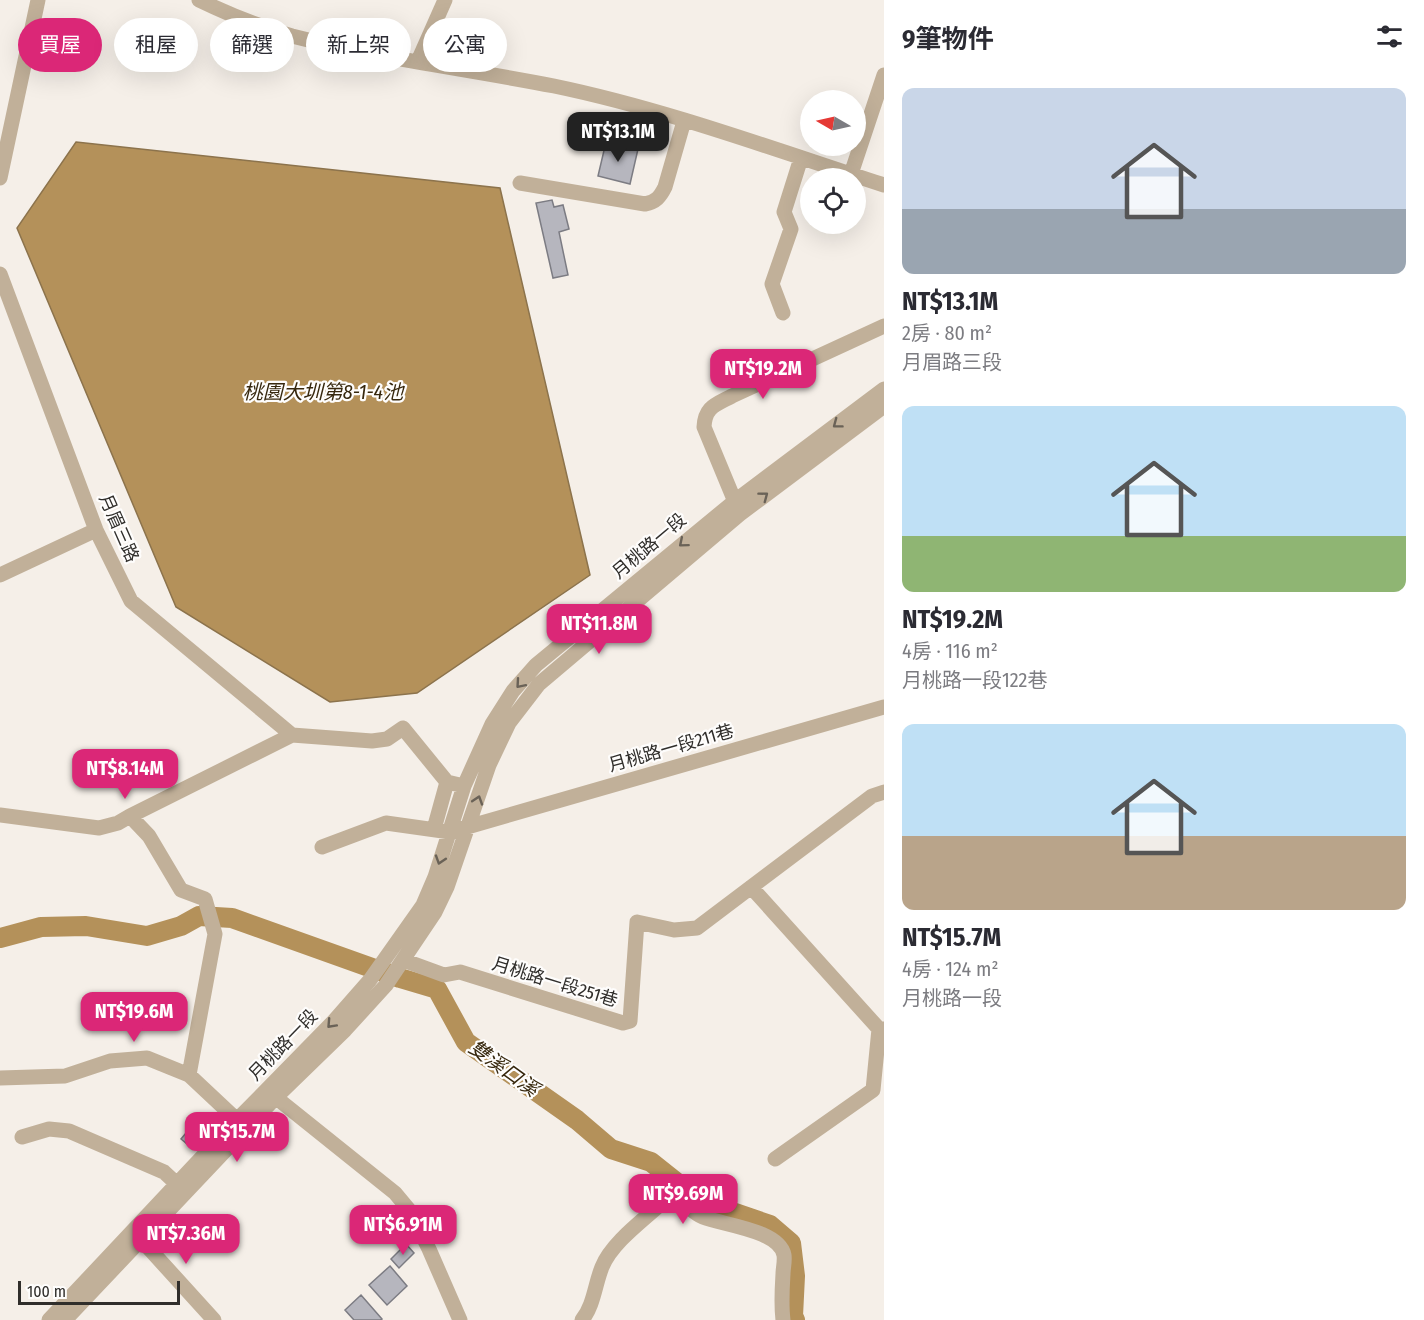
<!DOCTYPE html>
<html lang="zh-TW">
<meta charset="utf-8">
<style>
body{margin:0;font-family:"Fira Sans Condensed","Noto Sans TC",sans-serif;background:#f2f2f3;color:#2b2b33;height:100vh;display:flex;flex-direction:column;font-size:22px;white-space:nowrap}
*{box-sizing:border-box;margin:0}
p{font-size:20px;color:#7c7c81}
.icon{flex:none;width:33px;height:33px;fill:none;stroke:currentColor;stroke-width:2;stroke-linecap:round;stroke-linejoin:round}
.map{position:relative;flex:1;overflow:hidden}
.details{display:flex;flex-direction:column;background:#fff;width:540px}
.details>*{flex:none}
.hud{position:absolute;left:18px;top:18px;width:570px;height:54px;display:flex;gap:12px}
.needle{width:39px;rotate:279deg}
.controls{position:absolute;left:800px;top:90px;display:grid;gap:12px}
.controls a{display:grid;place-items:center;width:66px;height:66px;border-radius:50%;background:#fff;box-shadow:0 6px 24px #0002;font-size:30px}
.scale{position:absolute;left:18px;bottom:15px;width:162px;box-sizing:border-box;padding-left:6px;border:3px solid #302e2b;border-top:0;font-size:16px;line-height:21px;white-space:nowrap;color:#302e2b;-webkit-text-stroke:4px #fefdfc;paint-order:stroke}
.price{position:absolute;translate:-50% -51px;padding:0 14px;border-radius:12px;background:#db2777;color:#fff;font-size:20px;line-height:39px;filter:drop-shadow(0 2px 3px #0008)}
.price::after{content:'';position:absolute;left:50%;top:36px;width:18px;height:14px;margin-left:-9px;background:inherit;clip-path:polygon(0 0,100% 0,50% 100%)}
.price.on{background:#222;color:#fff}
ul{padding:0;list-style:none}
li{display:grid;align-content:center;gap:12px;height:318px;padding:0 18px}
li span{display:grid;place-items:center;height:186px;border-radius:12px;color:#555}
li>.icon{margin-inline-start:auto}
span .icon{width:108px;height:108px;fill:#fffc;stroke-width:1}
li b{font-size:26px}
h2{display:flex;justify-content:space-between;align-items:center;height:72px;padding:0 18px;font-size:26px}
.pill{padding:0 21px;border-radius:27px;background:#fff;box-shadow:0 6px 24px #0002;font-size:21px;line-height:54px}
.pill.on{background:#db2777;color:#fff}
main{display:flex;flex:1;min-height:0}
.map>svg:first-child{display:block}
.water{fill:#b4915a;stroke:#8c734c;stroke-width:1.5}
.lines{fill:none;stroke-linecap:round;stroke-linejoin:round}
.river{stroke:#b4915a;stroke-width:20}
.building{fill:#b6b6be;stroke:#7c7c83;stroke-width:1.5}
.minor{stroke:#c1b099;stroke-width:15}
.oneway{stroke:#6a6257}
.labels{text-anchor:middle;stroke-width:4.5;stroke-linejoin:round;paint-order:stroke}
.street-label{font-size:18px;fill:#302e2b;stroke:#fefdfc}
.water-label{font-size:20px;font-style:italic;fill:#37280e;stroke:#fefdfc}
</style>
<main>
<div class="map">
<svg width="884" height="1320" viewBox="0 0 884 1320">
<rect width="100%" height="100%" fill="#f5efe8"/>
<path class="water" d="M76 142 500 188 590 575 417 693 330 702 176 607 17 228Z"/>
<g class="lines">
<path class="river" d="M0 938 41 927 86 926 147 936 181 926 199 916 232 918 400 978 437 989 466 1042 577 1120 611 1149 651 1162 700 1201 770 1225 791 1243 795 1276 793 1316 795 1320"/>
</g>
<path class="building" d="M606 142 638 149 630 184 598 176Z
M552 200 554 207 563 205 569 229 559 232 568 275 553 278 536 203Z
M197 1120 208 1129 193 1149 181 1139Z
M406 1244 414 1253 399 1268 391 1259Z
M390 1266 407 1286 387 1305 369 1285Z
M361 1295 382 1319 380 1320H354L345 1310Z"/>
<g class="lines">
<path class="minor" d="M199 0C228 14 260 27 292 36 378 58 467 69 554 86 665 109 776 150 884 185
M418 61 445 0
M851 174 884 75
M0 178 38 0
M520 183 645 204C656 202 660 197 665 187L684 121
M0 274 96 530 131 601 292 735 130 816
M783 313 772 284 791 229 784 212 801 158
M738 509 704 427C705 407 715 405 732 396L884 326
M0 575 96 530
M292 735 372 741 387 739 403 728 447 782 464 786
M0 815 99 828 118 823 130 816 149 836 181 890 205 899 215 934 189 1075
M434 829 447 782
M322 847 386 823 450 832 884 707
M751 887 879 1029
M403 960 444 975 460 972 623 1023 630 1021 637 922 674 930 697 928 872 796 884 792
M0 1078 65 1076 110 1061 147 1058 189 1075 237 1120
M269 1092 395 1193 410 1211 429 1249 460 1320
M22 1137 49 1129 69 1131 164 1172 178 1185
M775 1159 873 1090 879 1029H884
M135 1233 214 1320
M49 1320 237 1120 334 1021 370 980 423 905 435 877 464 786 492 724 513 691 536 665 735 501 884 389
M65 1320 276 1097 345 1030 386 985 435 912 447 887 489 765 509 723 539 684 740 514 884 406
M582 1320C594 1305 595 1284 602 1267 612 1242 645 1219 664 1201 683 1193 686 1210 703 1217 723 1225 779 1230 784 1255 785 1261 783 1268 783 1274 782 1290 781 1304 783 1320"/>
</g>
<defs><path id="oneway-chevron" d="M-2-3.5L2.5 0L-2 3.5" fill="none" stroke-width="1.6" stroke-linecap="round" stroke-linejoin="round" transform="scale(1.5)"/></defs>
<g class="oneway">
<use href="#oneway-chevron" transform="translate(837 424) rotate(143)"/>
<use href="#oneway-chevron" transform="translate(764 496) rotate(-37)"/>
<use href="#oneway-chevron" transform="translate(683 543) rotate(140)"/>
<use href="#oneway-chevron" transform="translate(520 684) rotate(131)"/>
<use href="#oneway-chevron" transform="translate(478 800) rotate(-72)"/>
<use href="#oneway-chevron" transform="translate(440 860) rotate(108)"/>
<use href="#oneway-chevron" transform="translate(331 1024) rotate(133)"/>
</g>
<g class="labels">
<g class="street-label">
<text transform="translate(119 528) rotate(66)" y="6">月眉三路</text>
<text transform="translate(649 546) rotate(-40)" y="6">月桃路一段</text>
<text transform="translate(671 748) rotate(-16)" y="6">月桃路一段211巷</text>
<text transform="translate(555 982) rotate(17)" y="6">月桃路一段251巷</text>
<text transform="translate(283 1045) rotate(-46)" y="6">月桃路一段</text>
</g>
<g class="water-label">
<text x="323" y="399">桃園大圳第8-1-4池</text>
<text transform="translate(504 1068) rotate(36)" y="7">雙溪口溪</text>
</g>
</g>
</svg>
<div class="controls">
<a><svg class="needle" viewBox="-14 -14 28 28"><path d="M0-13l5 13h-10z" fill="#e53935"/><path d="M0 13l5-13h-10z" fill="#7c7c81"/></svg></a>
<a><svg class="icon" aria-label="locate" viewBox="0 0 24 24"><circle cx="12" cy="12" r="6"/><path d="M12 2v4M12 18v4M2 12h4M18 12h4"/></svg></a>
</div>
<div class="scale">100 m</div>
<b class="price on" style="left:618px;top:163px">NT$13.1M</b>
<b class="price" style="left:763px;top:400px">NT$19.2M</b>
<b class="price" style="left:599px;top:655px">NT$11.8M</b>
<b class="price" style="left:125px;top:800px">NT$8.14M</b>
<b class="price" style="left:134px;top:1043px">NT$19.6M</b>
<b class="price" style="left:237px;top:1163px">NT$15.7M</b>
<b class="price" style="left:683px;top:1225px">NT$9.69M</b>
<b class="price" style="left:403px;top:1256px">NT$6.91M</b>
<b class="price" style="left:186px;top:1265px">NT$7.36M</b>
<div class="hud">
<a class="pill on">買屋</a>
<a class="pill">租屋</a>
<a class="pill">篩選</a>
<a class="pill">新上架</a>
<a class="pill">公寓</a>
</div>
</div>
<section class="details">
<h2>9筆物件<svg class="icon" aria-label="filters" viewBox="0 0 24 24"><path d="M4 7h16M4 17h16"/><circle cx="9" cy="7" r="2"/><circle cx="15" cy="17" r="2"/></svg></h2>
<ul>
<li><span style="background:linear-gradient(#c9d6e8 65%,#9aa5b1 0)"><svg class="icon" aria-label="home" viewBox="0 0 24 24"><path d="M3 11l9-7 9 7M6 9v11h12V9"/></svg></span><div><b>NT$13.1M</b><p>2房 · 80 m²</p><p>月眉路三段</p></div></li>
<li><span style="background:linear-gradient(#bfe0f5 70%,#8fb573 0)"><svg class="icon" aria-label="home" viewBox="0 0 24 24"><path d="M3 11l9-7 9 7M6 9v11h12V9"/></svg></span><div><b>NT$19.2M</b><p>4房 · 116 m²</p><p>月桃路一段122巷</p></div></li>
<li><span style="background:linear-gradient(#bfe0f5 60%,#b9a48a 0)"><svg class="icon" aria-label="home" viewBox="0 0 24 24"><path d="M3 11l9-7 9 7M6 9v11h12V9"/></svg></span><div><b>NT$15.7M</b><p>4房 · 124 m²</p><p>月桃路一段</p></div></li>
</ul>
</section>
</main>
